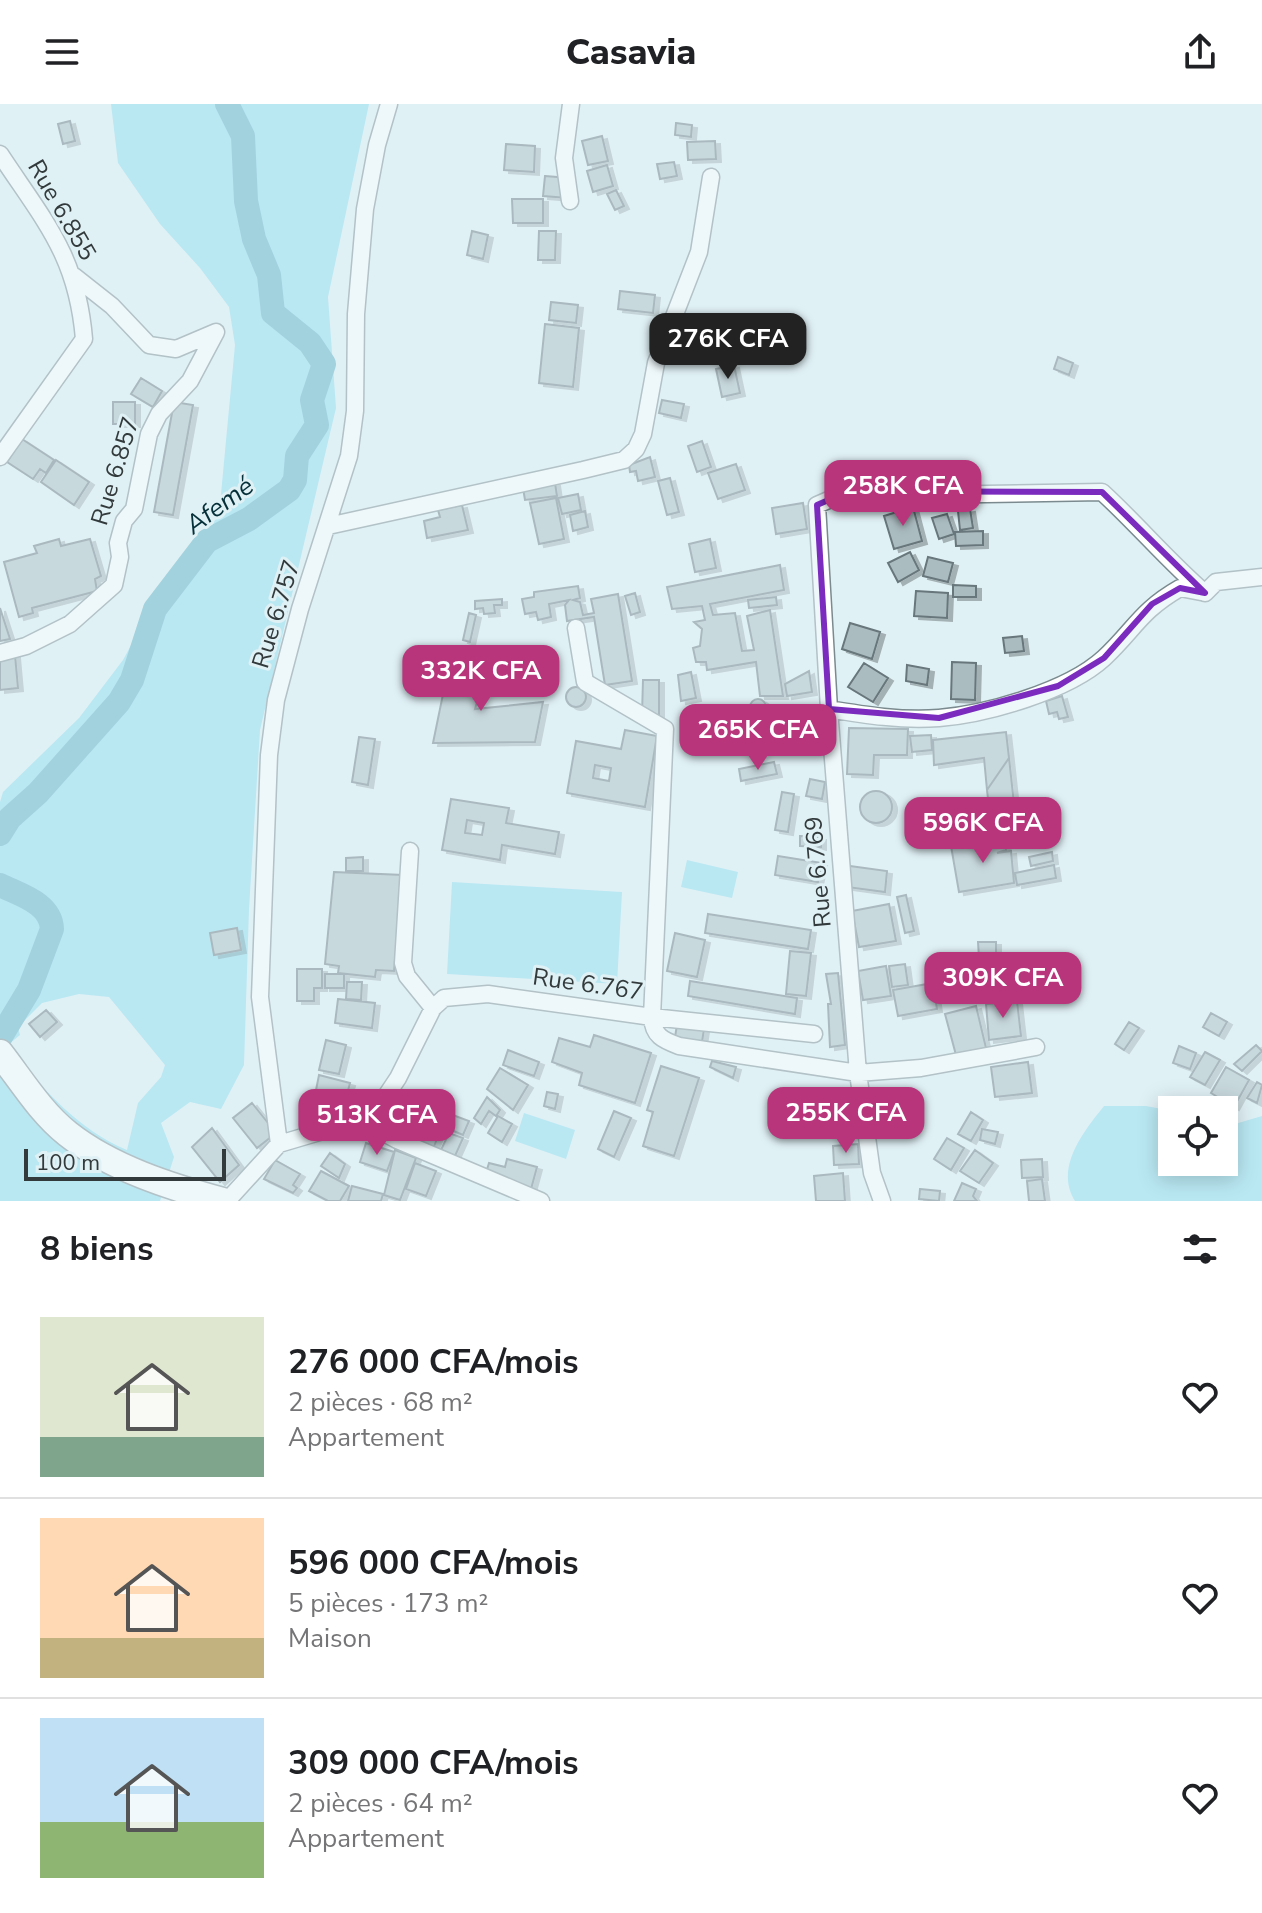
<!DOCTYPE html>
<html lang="fr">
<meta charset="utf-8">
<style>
body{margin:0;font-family:"Nunito Sans",sans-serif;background:#f6f6f6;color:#202124;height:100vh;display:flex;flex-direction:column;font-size:30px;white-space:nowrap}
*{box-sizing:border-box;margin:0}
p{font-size:26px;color:#757577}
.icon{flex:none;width:44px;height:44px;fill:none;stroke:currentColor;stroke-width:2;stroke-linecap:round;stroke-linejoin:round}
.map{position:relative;height:1097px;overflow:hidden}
.drawer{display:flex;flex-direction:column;background:#fff;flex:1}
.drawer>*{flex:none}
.tools{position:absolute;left:1158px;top:992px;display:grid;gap:16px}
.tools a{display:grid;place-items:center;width:80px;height:80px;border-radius:0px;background:#fff;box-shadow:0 4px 20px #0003;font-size:40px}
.scale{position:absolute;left:24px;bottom:20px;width:202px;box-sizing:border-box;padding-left:8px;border:4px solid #333a3c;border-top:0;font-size:22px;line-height:28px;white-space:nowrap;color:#333a3c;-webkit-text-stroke:6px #e0f1f5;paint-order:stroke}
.price{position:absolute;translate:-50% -68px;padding:0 18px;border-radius:16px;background:#b8357c;color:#fff;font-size:26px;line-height:52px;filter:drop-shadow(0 2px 4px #0008)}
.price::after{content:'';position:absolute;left:50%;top:48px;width:24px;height:18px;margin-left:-12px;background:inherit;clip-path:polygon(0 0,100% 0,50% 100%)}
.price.active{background:#222;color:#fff}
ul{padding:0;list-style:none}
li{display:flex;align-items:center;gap:24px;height:200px;padding:0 40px}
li+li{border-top:2px solid #e0e0e0}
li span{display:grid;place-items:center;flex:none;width:224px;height:160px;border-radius:0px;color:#555}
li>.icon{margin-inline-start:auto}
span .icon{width:96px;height:96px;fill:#fffc;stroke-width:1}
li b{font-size:34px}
h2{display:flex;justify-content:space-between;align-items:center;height:96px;padding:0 40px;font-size:34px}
header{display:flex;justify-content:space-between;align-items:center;height:104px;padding:0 40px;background:#fff;font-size:36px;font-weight:800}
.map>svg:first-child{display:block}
.green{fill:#8addf0;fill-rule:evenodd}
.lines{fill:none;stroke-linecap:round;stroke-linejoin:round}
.river{stroke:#58adc0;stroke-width:24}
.building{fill:#abbcc0;stroke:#68777b;stroke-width:2;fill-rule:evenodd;filter:url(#shadow)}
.minor-casing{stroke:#7a8a8e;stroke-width:19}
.trunk-casing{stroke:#7a8a8e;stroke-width:29}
.minor{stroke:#fff;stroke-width:16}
.trunk{stroke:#fff;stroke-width:26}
.marked{fill:none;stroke:#7b2cbf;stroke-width:6;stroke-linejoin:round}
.labels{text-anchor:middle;stroke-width:6;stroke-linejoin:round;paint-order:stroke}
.street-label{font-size:24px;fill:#333a3c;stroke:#e0f1f5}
.water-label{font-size:26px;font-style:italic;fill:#063039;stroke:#e0f1f5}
</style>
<header><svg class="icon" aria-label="menu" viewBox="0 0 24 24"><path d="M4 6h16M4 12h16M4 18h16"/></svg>Casavia<svg class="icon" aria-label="share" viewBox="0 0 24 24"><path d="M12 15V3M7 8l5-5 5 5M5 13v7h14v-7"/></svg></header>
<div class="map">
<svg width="1262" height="1097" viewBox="0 0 1262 1097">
<defs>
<filter id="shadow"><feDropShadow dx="5" dy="3" stdDeviation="0" flood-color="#0004"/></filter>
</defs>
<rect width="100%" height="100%" fill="#e0f1f5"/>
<path class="green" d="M111 0H369L328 193 336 304 260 626 249 805 244 961 221 1005 190 998 161 1019 174 1053 160 1097H0V698L3 688 79 614 123 556 161 486 219 411 235 241 229 203 200 164 160 120 118 59ZM79 890 109 893 165 961 161 973 138 999 127 1046C78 1026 43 984 9 945V940L20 931 18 923 42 899Z
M774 610 806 627 798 643 765 626Z
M687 756 738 768 732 794 681 783Z
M452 778 622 788 617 880 447 870Z
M1104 1002H1146L1172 1007V1058H1224V1018L1235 1020 1262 1012V1097H1075C1054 1064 1084 1027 1104 1002Z
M524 1009 575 1026 566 1055 515 1037Z"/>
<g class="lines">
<path class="river" d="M0 730 10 714 38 689 119 598 132 576 155 505 207 437 249 415 289 386 295 376 297 352 317 321 312 296 324 260 310 239 273 209 269 171 254 135 246 97 243 32 227 0
M0 781C20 791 51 799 52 825L29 886 0 934"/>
</g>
<path class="building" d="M70 17 75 37 63 40 58 20Z
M676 19 692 21 691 33 675 31Z
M602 32 608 57 588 61 582 37Z
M715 37 716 55 688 56 687 38Z
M506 40 535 42 534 68 504 66Z
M674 58 677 72 660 75 657 60Z
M607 61 613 82 593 88 587 67Z
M545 72 569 74 568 94 543 92Z
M616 86 624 102 615 106 607 90Z
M512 95H543V119H513Z
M472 127 488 131 483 155 467 151Z
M539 127H556L555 156H538Z
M620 187 655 191 653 209 618 205Z
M551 198 578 201 576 219 549 216Z
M545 220 579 224 573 283 539 279Z
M1058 253 1073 259 1069 271 1054 265Z
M734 261 740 289 722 293 716 265Z
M141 274 162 287 153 303 131 290Z
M662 296 684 300 681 314 659 309Z
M113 298H135V320H113Z
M174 298 193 301 173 411 154 408Z
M22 335 54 356 46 369 40 365 33 375 7 358Z
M702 337 711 363 697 368 688 342Z
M650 353 655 373 638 377 636 367 630 368 629 361Z
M56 356 89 378 74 401 41 378Z
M736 360 745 386 718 395 708 369Z
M670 374 679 408 667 411 658 377Z
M555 379 557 392 525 396 523 384Z
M578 390 581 406 562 410 558 394Z
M556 394 564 435 539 440 530 399Z
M803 399 807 425 776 430 772 404Z
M462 401 468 426 427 434 424 417 440 413 438 406Z
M913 403 922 437 894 445 884 412Z
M970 405 973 424 960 426 958 407Z
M585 407 588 423 573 427 570 411Z
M947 410 954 430 939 435 932 414Z
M983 427V441L956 442 955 428Z
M59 435 61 442 90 435 101 472 95 475 97 487 32 504 33 509 19 513 4 458 37 449 34 442Z
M710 435 716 464 695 468 689 440Z
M910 448 919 466 898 478 888 459Z
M928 453 953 459 948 478 923 472Z
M780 461 784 486 710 500 713 511 735 509 742 547 754 546 747 512 770 506 783 592H760L756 558 707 566 706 558H696L693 544 700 542 702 525 694 518 705 516 702 502 672 505 667 483Z
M953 481 976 482V493H953Z
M578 482 580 494 573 496 580 498 583 511 594 509 591 495 618 490 632 577 605 581 594 513 567 517 565 501 569 496 549 500 551 513 538 516 536 508 525 510 522 495 534 493V488Z
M916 487 948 489 947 514 914 512Z
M635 489 640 508 631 511 625 492Z
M776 493 777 501 749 504 748 496Z
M502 495V501H494L495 509 484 510 483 504 475 505V497Z
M0 504 10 535 0 537Z
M469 509 476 511 470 538 463 536Z
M850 519 880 528 872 555 842 545Z
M1022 532 1024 547 1005 549 1003 534Z
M15 551 18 584 0 586V555Z
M952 558 976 559 975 596 951 595Z
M864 559 888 574 873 598 848 583Z
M449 561 487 562 475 605 543 598 535 638 433 639Z
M907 561 929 565 927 581 906 577Z
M809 567 812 588 787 592 785 580Z
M691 568 696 594 681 597 678 571Z
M643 576H659V611H642Z
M566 593a10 10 0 1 1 20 0a10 10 0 1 1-20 0Z
M1062 592 1068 613 1059 615 1057 608 1049 610 1046 597Z
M750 603a8 8 0 1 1 16 0a8 8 0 1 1-16 0Z
M849 624 908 625 907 651H874L873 671 847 670Z
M625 626 657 632 645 703 567 689 576 637 621 645ZM595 661 611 664 609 677 593 674Z
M1006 628 1009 654 987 686 984 654 934 661 933 636Z
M931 631 932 646 912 648 910 632Z
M359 633 375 635 368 681 352 678Z
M1009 654 1014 700 989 703 987 686Z
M774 658 777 670 741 677 739 665Z
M810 675 825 678 822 695 806 692Z
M860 703a16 16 0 1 1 32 0a16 16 0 1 1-32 0Z
M782 688 794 690 788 728 775 726Z
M451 695 509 704 506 719 559 728 555 750 502 741 500 756 442 746ZM467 716 484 719 482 731 465 729Z
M995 704 997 726 959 730 974 707Z
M974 707 959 730 924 734 922 713Z
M800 732 821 733V743L800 742Z
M1004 733 1006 746 997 749 1011 747 1014 779 959 788 951 742Z
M1052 748 1053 757 1031 762 1029 753Z
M778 752 822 759 818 778 775 771Z
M363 753V767H346V754Z
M1054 761 1056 774 1017 781 1015 769Z
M850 762 887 767 885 788 847 783Z
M334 768 403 771 394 867 376 866 375 873 338 869 339 862 325 860Z
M906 791 914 827 905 829 897 793Z
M889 800 896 837 859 843 852 807Z
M708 810 811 826 808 845 705 829Z
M237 824 241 846 214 851 210 829Z
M675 829 705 836 697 873 667 867Z
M978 838H996V853L979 854Z
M790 847 811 849 806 892 786 890Z
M905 860 908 881 892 883 889 862Z
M886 862 891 892 863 896 858 867Z
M297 865H322V884H314V897H297Z
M838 869 845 941 830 943 828 900H831L826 870Z
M325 870H344V884H325Z
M690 877 797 894 795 910 688 892Z
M347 878H362L361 896 346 895Z
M933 879 937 905 898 912 893 886Z
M338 895 375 899 372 924 335 919Z
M1017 897 1021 932 989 936 986 900Z
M976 902 986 944 956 951 945 910Z
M46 906 57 918 40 933 29 920Z
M1211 909 1227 918 1219 932 1203 923Z
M1129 918 1139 924 1124 946 1115 940Z
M677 921 704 925 702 938 675 933Z
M594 931 651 949 635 999 579 981 582 969 552 958 559 934 590 943Z
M326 936 346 941 339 970 319 966Z
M1256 941 1262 947 1242 967 1234 960Z
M1179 942 1196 949 1190 965 1173 959Z
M508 946 539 958 534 972 503 961Z
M1205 948 1220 956 1205 981 1190 973Z
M712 957 736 963 733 974 710 963Z
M1028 958 1032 989 995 993 991 963Z
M661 962 699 974 674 1052 643 1042 653 1008 647 1006Z
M1226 963 1249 976 1234 1003 1211 989Z
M500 964 528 981 513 1006 487 985Z
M319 971 350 979 345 998 315 991Z
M1257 978 1262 981 1257 999 1247 994Z
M807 985 825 986 824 1002 832 1003 831 1018H837L836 1028 804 1026Z
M547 988 558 990 555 1005 544 1002Z
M487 993 500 1006 496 1012 489 1007 481 1020 474 1014Z
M417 995 448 1008 441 1026 407 1011Z
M252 999 276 1029 257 1044 233 1014Z
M392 1002 399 1006 395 1013 405 1019 397 1032 377 1021 384 1007 389 1010Z
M614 1007 631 1014 614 1053 598 1045Z
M971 1008 983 1016 971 1037 958 1030Z
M450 1010 469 1017 463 1031 444 1023Z
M498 1012 512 1020 502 1038 488 1029Z
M416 1022 439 1030 433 1045 410 1036Z
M212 1024 239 1061 220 1078 192 1043Z
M982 1025 998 1028 995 1040 980 1036Z
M449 1029 463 1034 455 1052 441 1046Z
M947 1034 964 1044 951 1066 934 1055Z
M366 1039 394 1048 387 1067 360 1058Z
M858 1040 859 1060 834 1061 833 1042Z
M395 1046 416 1054 400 1096 384 1091Z
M975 1046 993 1059 979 1079 960 1067Z
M330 1049 345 1060 339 1074 321 1062Z
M507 1055 537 1063 531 1085 485 1072 489 1059 505 1063Z
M1042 1055 1043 1073 1022 1074 1021 1056Z
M275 1056 300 1070 293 1081 297 1084 293 1089 264 1075Z
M415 1059 436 1067 426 1092 406 1085Z
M321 1067 349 1082 340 1097H328L309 1087Z
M843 1069 845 1097H816L814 1072Z
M1042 1075 1045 1097H1029L1027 1077Z
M962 1079 976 1085 973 1092 977 1097H954Z
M352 1082 383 1090 381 1097H348Z
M920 1085 940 1087 939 1097 919 1095Z"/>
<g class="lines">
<defs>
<path id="minor" d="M0 50C44 117 77 151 84 235L0 353
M570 97 564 54 571 0
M328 422 583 366 624 356 636 345 643 330 656 259 699 148 711 73
M0 549 26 542 70 520 114 481 120 453 118 439 124 417 134 405 149 330 159 310 190 277 216 228 176 245 149 241 112 202 74 172
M829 605C865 611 902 617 939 614 987 610 1068 587 1104 554 1135 525 1140 507 1180 484L1201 488
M410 747 403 859 407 872 433 904
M814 930 652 913C653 932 663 936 679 942L858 969 829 605 817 401 849 387 921 391 1102 388C1138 421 1168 457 1205 489L1216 478 1262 473
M360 1016 397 1036 541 1097
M279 1040 260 893 269 651 276 596 300 505 349 352 355 307 356 210 365 105 377 41 389 0
M227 1097 279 1040 360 1016 380 1001 398 974 433 904 444 894 488 890 652 913 665 625 585 578 576 524
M882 1097 872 1069 858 969 921 964 1036 943"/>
<path id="trunk" d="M0 949C21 976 41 1009 68 1030 111 1064 171 1083 223 1097"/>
</defs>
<use href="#minor" class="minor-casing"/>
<use href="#trunk" class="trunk-casing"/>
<use href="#minor" class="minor"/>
<use href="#trunk" class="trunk"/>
</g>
<path d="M0 0H1262V1097H0ZM849 387 1102 388 1205 489 1180 484 1152 500 1104 554 1058 582 939 614 829 605 817 401Z" fill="#e0f1f5" fill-opacity=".55" fill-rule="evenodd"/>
<path class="marked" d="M849 387 1102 388 1205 489 1180 484 1152 500 1104 554 1058 582 939 614 829 605 817 401Z"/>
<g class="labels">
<g class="street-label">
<text transform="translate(62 106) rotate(60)" y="8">Rue 6.855</text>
<text transform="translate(115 367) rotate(-73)" y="8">Rue 6.857</text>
<text transform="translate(276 510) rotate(-73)" y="8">Rue 6.757</text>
<text transform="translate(818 768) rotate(-95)" y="8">Rue 6.769</text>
<text transform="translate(588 880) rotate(8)" y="8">Rue 6.767</text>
</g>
<g class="water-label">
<text transform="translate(219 401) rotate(-36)" y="9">Afemé</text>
</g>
</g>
</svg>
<div class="tools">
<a><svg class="icon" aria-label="locate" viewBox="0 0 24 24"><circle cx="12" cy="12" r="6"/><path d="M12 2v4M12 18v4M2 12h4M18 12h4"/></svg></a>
</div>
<div class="scale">100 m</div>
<b class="price active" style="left:728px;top:277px">276K CFA</b>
<b class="price" style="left:903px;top:424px">258K CFA</b>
<b class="price" style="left:481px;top:609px">332K CFA</b>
<b class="price" style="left:758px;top:668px">265K CFA</b>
<b class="price" style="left:983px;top:761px">596K CFA</b>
<b class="price" style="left:1003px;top:916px">309K CFA</b>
<b class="price" style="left:846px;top:1051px">255K CFA</b>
<b class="price" style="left:377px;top:1053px">513K CFA</b>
</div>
<section class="drawer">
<h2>8 biens<svg class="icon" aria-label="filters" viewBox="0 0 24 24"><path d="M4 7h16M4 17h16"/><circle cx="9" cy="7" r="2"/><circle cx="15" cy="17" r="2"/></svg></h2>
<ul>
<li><span style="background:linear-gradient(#dfe7d0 75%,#7fa58c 0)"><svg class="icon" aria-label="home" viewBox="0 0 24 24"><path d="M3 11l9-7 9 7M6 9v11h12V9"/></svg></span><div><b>276 000 CFA/mois</b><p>2 pièces · 68 m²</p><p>Appartement</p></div><svg class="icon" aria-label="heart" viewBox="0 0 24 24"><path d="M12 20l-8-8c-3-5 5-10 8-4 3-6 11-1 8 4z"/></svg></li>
<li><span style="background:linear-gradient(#ffd9b3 75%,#c2b280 0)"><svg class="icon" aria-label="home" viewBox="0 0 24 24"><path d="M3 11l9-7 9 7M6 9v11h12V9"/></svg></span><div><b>596 000 CFA/mois</b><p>5 pièces · 173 m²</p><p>Maison</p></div><svg class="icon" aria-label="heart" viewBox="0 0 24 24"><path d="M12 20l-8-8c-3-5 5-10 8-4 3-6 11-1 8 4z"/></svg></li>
<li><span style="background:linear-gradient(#bfe0f5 65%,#8fb573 0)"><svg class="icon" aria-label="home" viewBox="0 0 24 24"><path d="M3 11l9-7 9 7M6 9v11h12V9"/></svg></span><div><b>309 000 CFA/mois</b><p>2 pièces · 64 m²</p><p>Appartement</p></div><svg class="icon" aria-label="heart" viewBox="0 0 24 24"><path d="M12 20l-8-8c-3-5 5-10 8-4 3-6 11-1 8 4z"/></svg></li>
</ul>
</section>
